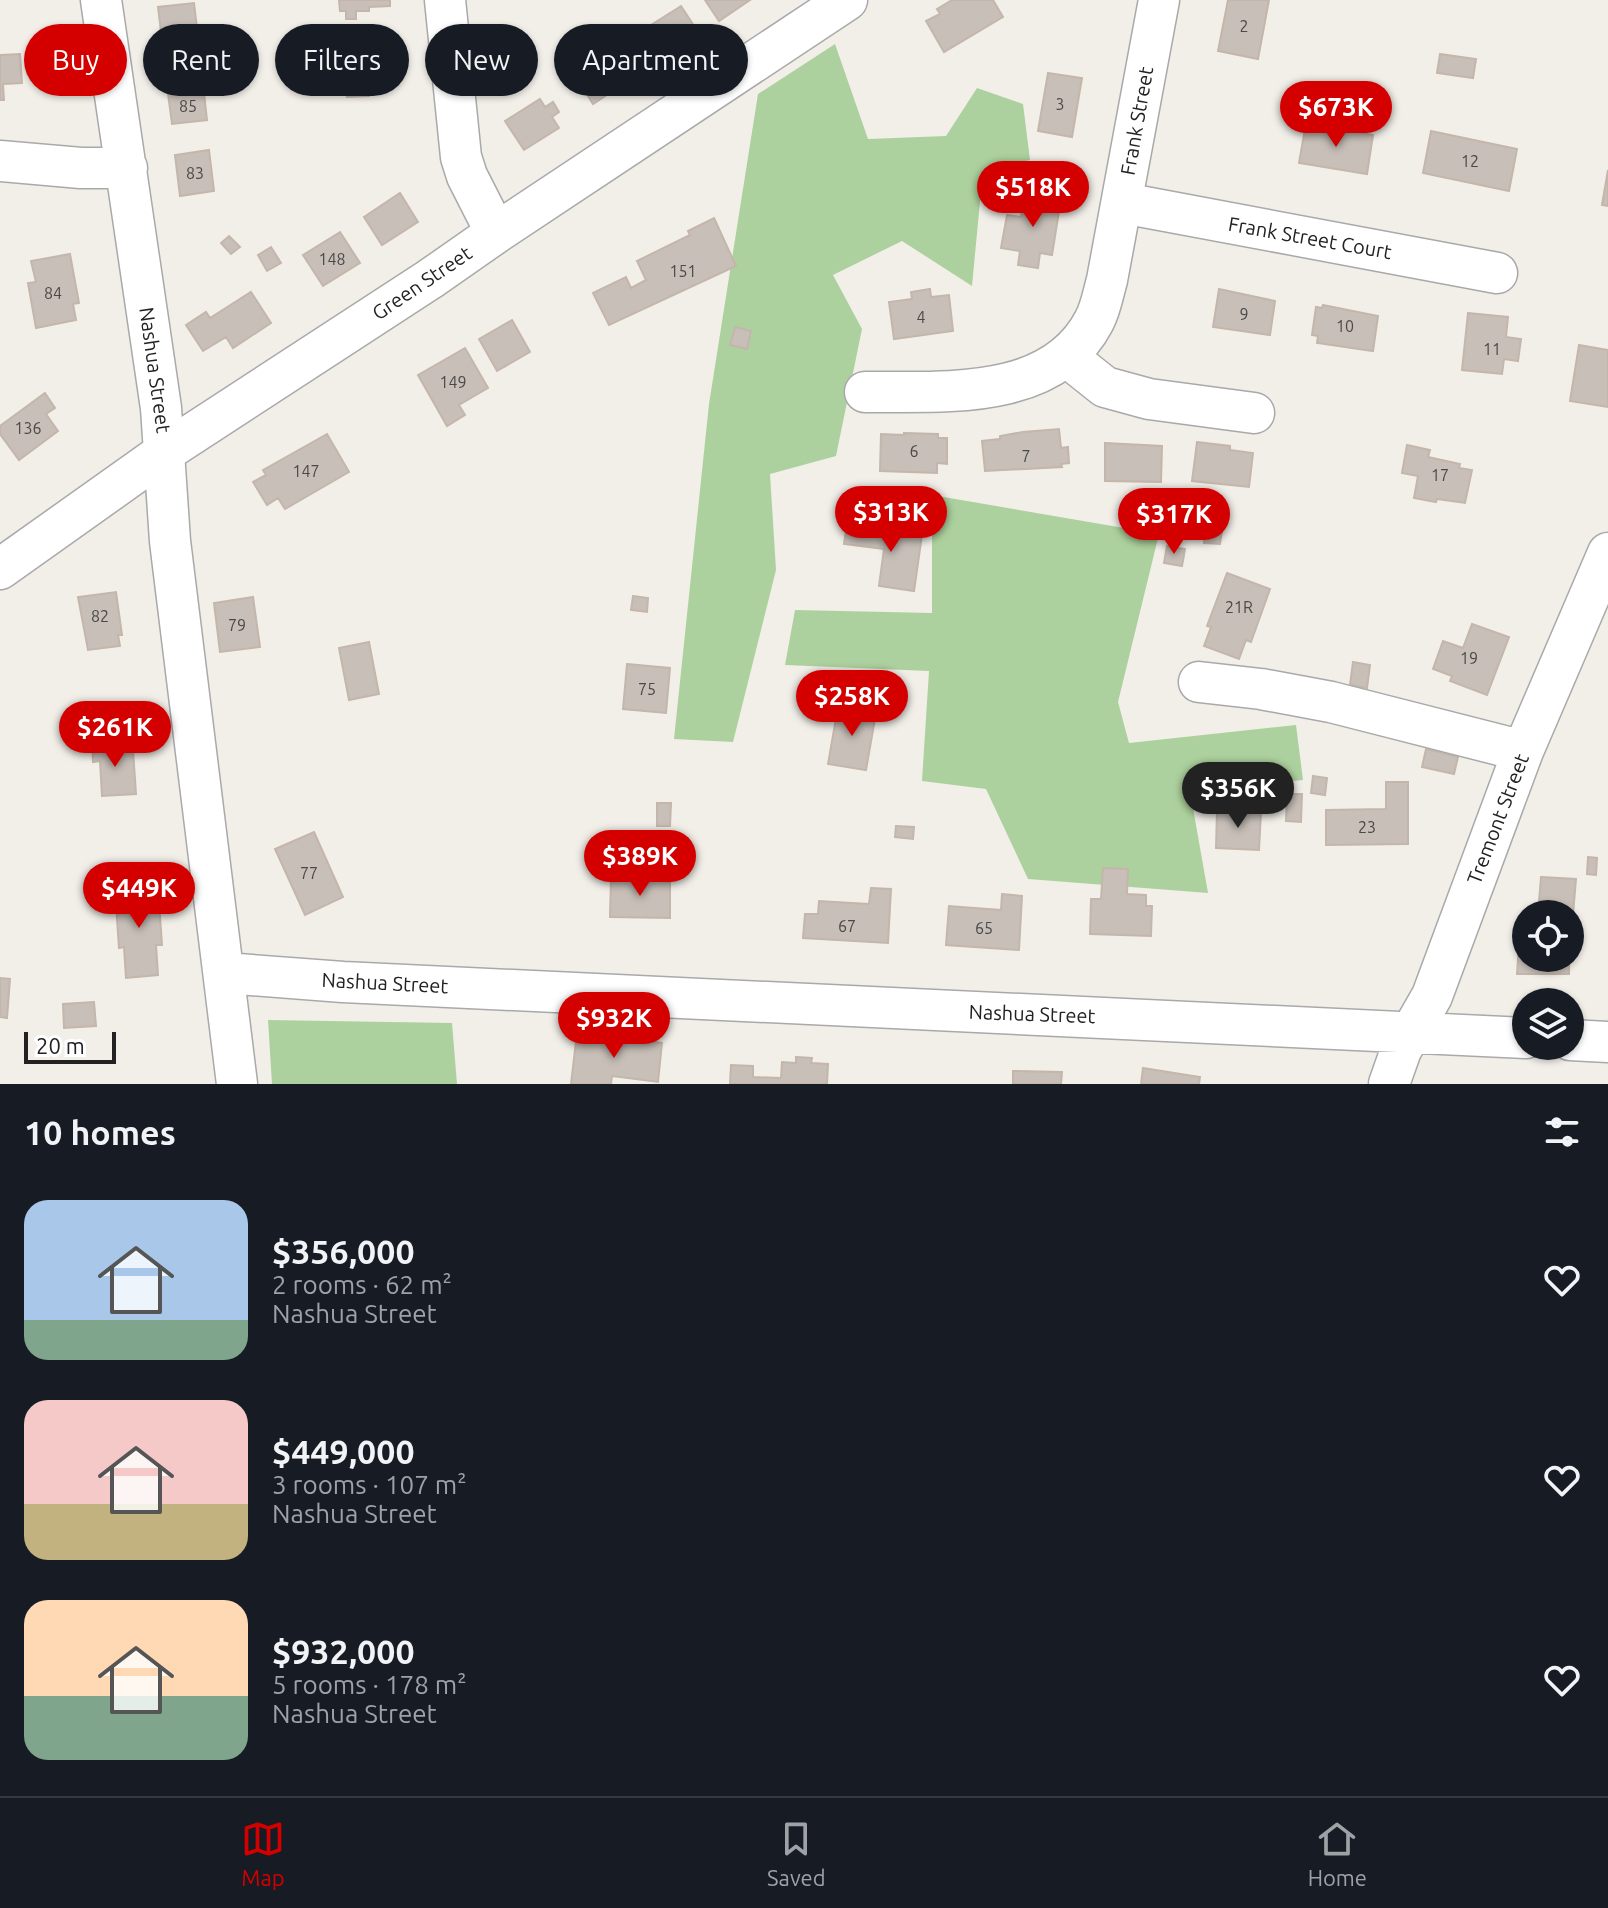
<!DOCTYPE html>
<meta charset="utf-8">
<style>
body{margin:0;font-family:Ubuntu,sans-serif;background:#20242c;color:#f1f3f6;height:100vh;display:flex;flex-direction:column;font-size:30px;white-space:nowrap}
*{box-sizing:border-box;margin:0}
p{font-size:26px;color:#9ea1a6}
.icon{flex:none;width:44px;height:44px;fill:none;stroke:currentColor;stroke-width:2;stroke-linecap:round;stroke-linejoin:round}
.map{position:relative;height:1084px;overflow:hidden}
.panel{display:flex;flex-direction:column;background:#171b24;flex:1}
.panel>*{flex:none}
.guide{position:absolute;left:24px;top:24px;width:800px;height:72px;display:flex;gap:16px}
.controls{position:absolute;left:1512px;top:900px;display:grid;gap:16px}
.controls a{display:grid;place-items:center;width:72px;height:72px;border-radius:50%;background:#171b24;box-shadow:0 2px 6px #0004;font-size:40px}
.scale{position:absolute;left:24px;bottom:20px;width:92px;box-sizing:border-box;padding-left:8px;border:4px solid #222;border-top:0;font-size:22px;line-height:28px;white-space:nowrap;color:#222;-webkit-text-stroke:6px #fff;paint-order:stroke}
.price{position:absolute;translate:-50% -68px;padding:0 18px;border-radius:28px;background:#d40000;color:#fff;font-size:26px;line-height:52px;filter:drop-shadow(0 2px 4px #0008)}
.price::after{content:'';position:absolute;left:50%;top:48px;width:24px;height:18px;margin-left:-12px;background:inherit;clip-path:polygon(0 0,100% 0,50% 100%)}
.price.selected{background:#222;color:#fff}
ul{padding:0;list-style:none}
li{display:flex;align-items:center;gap:24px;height:200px;padding:0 24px}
li span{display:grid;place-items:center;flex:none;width:224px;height:160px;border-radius:24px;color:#555}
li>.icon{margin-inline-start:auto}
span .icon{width:96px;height:96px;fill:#fffc;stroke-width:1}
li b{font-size:34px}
h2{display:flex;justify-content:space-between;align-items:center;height:96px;padding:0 24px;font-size:34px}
.chip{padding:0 28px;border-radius:36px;background:#171b24;box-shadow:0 2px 6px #0004;font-size:28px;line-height:72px}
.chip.selected{background:#d40000;color:#fff}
.tabs{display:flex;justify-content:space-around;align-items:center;height:112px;border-top:2px solid #363941;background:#171b24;font-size:22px;color:#9ea1a6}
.tabs a{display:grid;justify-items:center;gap:4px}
.tabs .selected{color:#d40000}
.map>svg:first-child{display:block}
.forest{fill:#add19e}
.building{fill:#c7bfb8;stroke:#c4b6ab;stroke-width:2}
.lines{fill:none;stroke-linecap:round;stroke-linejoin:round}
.minor-casing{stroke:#a9a9a9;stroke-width:43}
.minor{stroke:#fff;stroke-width:40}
.labels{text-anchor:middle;stroke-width:8;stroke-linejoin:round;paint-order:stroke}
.number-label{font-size:16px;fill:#4b4948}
.street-label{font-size:20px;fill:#222;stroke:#fff}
</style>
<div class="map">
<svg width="1608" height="1084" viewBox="0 0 1608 1084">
<rect width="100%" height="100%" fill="#f2efe9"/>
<path class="forest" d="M835 44 868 139 946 136 977 88 1023 104 1030 160 983 170 972 286 902 241 833 275 862 329 836 456 770 474 776 570 733 742 674 739 709 404 758 94Z
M932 495 1159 534 1118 702 1129 743 1296 725 1303 780 1190 791 1208 893 1028 879 986 789 922 781 929 671 785 665 795 610 932 613Z
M268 1020 452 1023 457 1084H272Z"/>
<path class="building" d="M339 0H390V6L369 7V11H356V19H346V11H340Z
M705 0H750L719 21Z
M952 0H993L1003 17 944 52 926 21 940 14 937 9Z
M1228 0H1269L1258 59 1218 51Z
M194 3 199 45 163 49 158 7Z
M681 6 700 35 662 59 643 30Z
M240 29 241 41 222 42V30Z
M392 44 394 86 369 88V96L347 97 346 76H357L356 46Z
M610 53 628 81 593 104 575 75Z
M20 54 22 83 3 84 4 100H0V55Z
M1440 54 1476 59 1473 78 1437 73Z
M219 73 222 91 204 93 207 120 172 124 166 79Z
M1048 73 1082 78 1072 137 1038 131Z
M540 99 545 107 553 102 559 112 552 117 559 128 524 150 505 121Z
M1306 123 1373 135 1367 174 1299 163Z
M1431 131 1517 149 1509 191 1423 173Z
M209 150 214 191 180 196 175 155Z
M1608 170V206L1602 205Z
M400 193 418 222 382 245 364 217Z
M1025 193 1061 199 1052 255 1040 253 1038 268 1018 265 1020 251 1001 248 1007 215 1021 217Z
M714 218 736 266 609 325 593 293 626 277 631 288 646 280 637 261 690 235 688 231Z
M340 232 360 263 323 286 303 255Z
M229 236 240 247 231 254 221 243Z
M271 247 281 263 267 271 258 255Z
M70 254 79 303 73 304 76 320 36 328 28 283 36 282 31 261Z
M930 289 931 297 949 295 953 331 894 339 889 302 912 299 911 292Z
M1219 289 1275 301 1270 335 1213 327Z
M251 292 271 323 233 348 226 337 203 351 186 325 206 312 210 318Z
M1323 305 1378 316 1373 351 1317 343 1318 336 1312 335 1316 307 1322 308Z
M1468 313 1508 317 1506 337 1521 339 1518 361 1504 359 1502 374 1462 370Z
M512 320 530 352 497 371 479 339Z
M735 327 751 331 747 349 730 345Z
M1579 345 1608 350V407L1570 401Z
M465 348 488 388 459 405 465 415 447 426 418 375Z
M45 393 55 408 46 414 58 431 19 460 0 434V426Z
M1059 429 1061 448 1068 447 1069 463 1061 464 1062 467 985 471 982 441 1000 439V436L1023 432Z
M904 433 938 434V438H947V464L937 463V473L880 471 881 434 904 435Z
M327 434 349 472 285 509 278 498 267 505 253 482 266 475 263 470Z
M1197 442 1230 446V450L1253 453 1249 487 1192 481Z
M1105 443 1162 446 1161 482 1105 481Z
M1407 445 1430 450 1428 457 1460 464 1459 468 1472 470 1465 503 1437 499 1436 502 1414 498 1418 476 1402 473Z
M847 525 922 535 914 591 879 586 884 549 844 544Z
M1206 528 1222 530 1220 544 1204 543Z
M1167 546 1185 549 1182 566 1164 563Z
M1227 573 1270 589 1251 642 1246 640 1239 659 1204 646 1211 627 1207 626Z
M116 592 122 635H118L120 646 88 650 78 597Z
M633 596 648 598 647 612 631 610Z
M253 597 260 647 220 652 214 603Z
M1472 624 1509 637 1487 695 1450 681 1452 676 1433 669 1443 641 1463 648Z
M369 642 379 694 349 700 339 648Z
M1353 662 1370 665 1367 688 1350 685Z
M627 664 670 668 666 713 623 709Z
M838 707 876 713 866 770 828 764Z
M114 739 115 751 133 750 136 794 102 796 100 761 93 762 92 741Z
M1426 749 1458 757 1454 774 1422 767Z
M1313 776 1327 778 1325 795 1311 793Z
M1386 782H1408V844L1326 845V810L1386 809Z
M1287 794H1302L1301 822 1286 821Z
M657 803H671L670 826H657Z
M1217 810 1261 812 1259 850 1216 848Z
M896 826 914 827 913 839 895 837Z
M314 832 343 897 305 915 275 849Z
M1588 857 1597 858 1596 875 1587 874Z
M1103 868 1128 869 1127 894 1146 895V906H1152L1151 936 1090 934 1091 899H1101Z
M1541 877 1576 879 1570 950V914H1538Z
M611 878H670V918L610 917Z
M158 887 162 945H156L158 975 126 978 124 947 119 948 115 890Z
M871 888 891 889 888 943 803 938 805 914H818L819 901 869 904Z
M1002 894 1022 896 1019 950 946 945 949 906 1001 910Z
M1519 945H1526V958H1569V974H1517Z
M0 978 10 979 7 1018 0 1017Z
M94 1002 96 1026 64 1028 63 1004Z
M577 1033 662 1043 658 1082 612 1076 611 1084H571Z
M796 1057 812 1058 811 1063 828 1064 827 1084H730L731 1065 753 1066V1077L781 1078 782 1062 796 1063Z
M1143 1068 1200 1077 1199 1084H1141Z
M1013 1071 1062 1072 1061 1084H1013Z"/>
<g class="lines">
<defs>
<path id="minor" d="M101 0 161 408 170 541 237 1084
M445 0 461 157 467 176 496 233
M0 161 81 168H127
M1123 203 1497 273
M1066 356 1105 387 1149 399 1254 413
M865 392C942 391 1052 402 1094 321 1101 308 1103 294 1107 280L1159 0
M0 569 166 451 430 279 496 233 847 0
M1199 682 1261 689 1331 702 1523 751
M225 973 343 982 1526 1038
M1570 1040 1608 1042
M1389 1084 1401 1050 1432 996 1523 751 1608 553"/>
</defs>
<use href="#minor" class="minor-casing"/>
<use href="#minor" class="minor"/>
</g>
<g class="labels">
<g class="number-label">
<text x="1244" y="32">2</text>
<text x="1060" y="110">3</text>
<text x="188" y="112">85</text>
<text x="1470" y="167">12</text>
<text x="195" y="179">83</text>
<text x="332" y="265">148</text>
<text x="683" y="277">151</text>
<text x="53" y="299">84</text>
<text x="1244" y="320">9</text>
<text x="921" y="323">4</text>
<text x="1345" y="332">10</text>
<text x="1492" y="355">11</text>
<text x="453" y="388">149</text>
<text x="28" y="434">136</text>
<text x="914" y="457">6</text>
<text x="1026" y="462">7</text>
<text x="306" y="477">147</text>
<text x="1440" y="481">17</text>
<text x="1239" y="613">21R</text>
<text x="100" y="622">82</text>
<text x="237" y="631">79</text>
<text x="1469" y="664">19</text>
<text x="647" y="695">75</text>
<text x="1367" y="833">23</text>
<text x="309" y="879">77</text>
<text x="847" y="932">67</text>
<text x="984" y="934">65</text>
</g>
<g class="street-label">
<text transform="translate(1137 121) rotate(-80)" y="7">Frank Street</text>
<text transform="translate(1310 238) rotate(10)" y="7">Frank Street Court</text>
<text transform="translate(422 283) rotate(-34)" y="7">Green Street</text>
<text transform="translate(155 370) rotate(82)" y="7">Nashua Street</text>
<text transform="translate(1498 819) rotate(-69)" y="7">Tremont Street</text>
<text transform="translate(385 983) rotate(3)" y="7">Nashua Street</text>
<text transform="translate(1032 1014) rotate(2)" y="7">Nashua Street</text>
</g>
</g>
</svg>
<div class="controls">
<a><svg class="icon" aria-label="locate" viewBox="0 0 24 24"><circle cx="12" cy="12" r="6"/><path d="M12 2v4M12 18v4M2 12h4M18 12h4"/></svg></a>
<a><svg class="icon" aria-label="layers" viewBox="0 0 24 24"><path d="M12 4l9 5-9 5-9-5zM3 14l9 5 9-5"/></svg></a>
</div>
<div class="scale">20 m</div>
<b class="price" style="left:1336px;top:149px">$673K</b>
<b class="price" style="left:1033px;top:229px">$518K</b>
<b class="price" style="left:891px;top:554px">$313K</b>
<b class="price" style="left:1174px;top:556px">$317K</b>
<b class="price" style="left:852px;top:738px">$258K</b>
<b class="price" style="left:115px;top:769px">$261K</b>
<b class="price selected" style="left:1238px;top:830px">$356K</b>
<b class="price" style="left:640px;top:898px">$389K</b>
<b class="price" style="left:139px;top:930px">$449K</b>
<b class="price" style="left:614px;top:1060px">$932K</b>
<div class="guide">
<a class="chip selected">Buy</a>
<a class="chip">Rent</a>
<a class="chip">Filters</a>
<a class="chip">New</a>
<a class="chip">Apartment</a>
</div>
</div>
<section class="panel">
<h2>10 homes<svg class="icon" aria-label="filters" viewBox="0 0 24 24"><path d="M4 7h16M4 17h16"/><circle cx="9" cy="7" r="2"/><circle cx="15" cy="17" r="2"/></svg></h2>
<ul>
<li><span style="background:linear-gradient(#a9c7e8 75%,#7fa58c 0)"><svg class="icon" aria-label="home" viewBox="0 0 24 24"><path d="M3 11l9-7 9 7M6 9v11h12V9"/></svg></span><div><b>$356,000</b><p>2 rooms · 62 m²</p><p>Nashua Street</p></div><svg class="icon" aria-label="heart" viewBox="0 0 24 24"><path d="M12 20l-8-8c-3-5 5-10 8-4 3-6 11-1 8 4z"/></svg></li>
<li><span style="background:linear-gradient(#f6c9c9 65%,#c2b280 0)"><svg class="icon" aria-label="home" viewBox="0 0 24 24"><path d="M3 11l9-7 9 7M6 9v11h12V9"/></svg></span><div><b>$449,000</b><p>3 rooms · 107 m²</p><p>Nashua Street</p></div><svg class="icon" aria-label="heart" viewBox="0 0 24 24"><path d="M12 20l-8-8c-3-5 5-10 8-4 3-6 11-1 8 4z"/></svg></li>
<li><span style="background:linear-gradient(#ffd9b3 60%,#7fa58c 0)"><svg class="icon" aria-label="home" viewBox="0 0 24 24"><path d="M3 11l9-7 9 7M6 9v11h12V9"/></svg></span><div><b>$932,000</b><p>5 rooms · 178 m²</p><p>Nashua Street</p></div><svg class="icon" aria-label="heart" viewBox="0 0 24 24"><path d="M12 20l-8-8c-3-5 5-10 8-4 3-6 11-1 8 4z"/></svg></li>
</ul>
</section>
<nav class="tabs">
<a class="selected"><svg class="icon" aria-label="map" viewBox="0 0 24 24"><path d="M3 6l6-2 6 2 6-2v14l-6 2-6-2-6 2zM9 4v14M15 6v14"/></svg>Map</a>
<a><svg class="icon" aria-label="saved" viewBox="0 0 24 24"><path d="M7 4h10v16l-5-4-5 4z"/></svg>Saved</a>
<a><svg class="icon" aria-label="home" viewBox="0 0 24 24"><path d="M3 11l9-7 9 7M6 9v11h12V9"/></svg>Home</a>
</nav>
